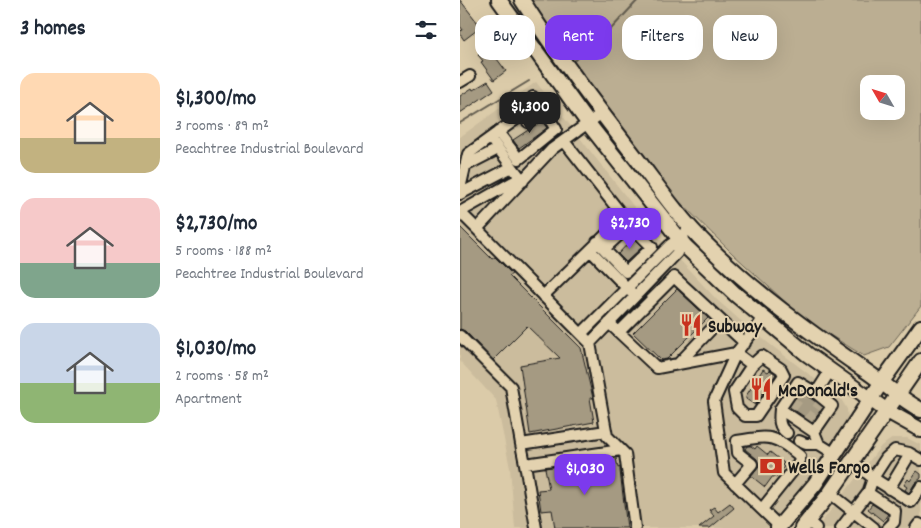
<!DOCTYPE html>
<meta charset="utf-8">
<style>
body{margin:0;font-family:Dekko,sans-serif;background:#f6f6f7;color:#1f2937;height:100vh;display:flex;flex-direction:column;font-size:19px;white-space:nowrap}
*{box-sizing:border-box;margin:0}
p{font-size:16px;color:#747a83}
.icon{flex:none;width:28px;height:28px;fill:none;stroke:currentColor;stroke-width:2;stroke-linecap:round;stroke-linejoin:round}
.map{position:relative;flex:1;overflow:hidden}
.panel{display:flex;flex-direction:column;background:#fff;width:460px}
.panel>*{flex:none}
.top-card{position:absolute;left:15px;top:15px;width:370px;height:45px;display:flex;gap:10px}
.needle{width:32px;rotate:309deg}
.tools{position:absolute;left:400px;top:75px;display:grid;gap:10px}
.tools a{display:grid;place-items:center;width:45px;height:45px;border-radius:10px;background:#fff;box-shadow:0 5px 20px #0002;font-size:25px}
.price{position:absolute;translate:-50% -42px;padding:0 11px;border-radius:10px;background:#7c3aed;color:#fff;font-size:16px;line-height:32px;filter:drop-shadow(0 1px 2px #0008)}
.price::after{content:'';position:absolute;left:50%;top:30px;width:15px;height:11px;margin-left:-8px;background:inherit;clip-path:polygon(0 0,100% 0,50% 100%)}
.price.selected{background:#222;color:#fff}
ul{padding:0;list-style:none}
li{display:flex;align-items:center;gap:15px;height:125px;padding:0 20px}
li span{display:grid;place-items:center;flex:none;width:140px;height:100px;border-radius:15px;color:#555}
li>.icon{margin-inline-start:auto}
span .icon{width:60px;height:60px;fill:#fffc;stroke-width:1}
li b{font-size:21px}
h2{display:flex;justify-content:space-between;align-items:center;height:60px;padding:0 20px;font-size:21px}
.pill{padding:0 18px;border-radius:15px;background:#fff;box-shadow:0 5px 20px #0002;font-size:18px;line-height:45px}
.pill.selected{background:#7c3aed;color:#fff}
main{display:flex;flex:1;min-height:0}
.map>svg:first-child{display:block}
.built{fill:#cbbc9d}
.green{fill:#bbae92;stroke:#6c6557;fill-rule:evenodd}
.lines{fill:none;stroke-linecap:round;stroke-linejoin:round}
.stream{stroke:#635d50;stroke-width:2}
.building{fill:#a59a82;stroke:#1c1c1c}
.minor-tunnel{stroke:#b5a88d;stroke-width:10;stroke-dasharray:10 5;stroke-linecap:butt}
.minor-casing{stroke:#1c1c1c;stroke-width:14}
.highway-casing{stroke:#1c1c1c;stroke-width:18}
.minor{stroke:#e3d2af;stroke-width:10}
.highway{stroke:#e3d2af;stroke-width:14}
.labels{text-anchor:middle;stroke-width:4;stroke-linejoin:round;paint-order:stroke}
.poi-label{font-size:19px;font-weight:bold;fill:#1c1c1c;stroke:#e3d2af;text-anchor:start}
</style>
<main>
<section class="panel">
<h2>3 homes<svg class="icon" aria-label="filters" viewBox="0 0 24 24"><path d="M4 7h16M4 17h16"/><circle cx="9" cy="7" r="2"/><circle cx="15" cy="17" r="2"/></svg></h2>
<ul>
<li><span style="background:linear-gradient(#ffd9b3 65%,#c2b280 0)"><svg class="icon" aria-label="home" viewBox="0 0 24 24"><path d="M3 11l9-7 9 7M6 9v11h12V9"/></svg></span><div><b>$1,300/mo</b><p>3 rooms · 89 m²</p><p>Peachtree Industrial Boulevard</p></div></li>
<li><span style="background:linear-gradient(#f6c9c9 65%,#7fa58c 0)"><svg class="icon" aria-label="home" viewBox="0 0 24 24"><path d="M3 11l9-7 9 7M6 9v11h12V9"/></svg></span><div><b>$2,730/mo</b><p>5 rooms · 188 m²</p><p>Peachtree Industrial Boulevard</p></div></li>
<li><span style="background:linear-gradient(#c9d6e8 60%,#8fb573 0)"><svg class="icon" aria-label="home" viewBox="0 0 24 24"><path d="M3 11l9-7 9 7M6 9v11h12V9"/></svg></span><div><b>$1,030/mo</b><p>2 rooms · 58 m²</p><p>Apartment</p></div></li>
</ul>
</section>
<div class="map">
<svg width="461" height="528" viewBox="0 0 461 528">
<rect width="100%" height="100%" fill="#dbcba9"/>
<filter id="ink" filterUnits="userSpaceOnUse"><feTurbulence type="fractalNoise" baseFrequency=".02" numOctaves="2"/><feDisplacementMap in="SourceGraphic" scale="10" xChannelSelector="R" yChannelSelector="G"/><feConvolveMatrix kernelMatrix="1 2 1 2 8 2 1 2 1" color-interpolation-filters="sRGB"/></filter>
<g filter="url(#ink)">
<path class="built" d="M76 82 193 231 256 299 289 328 381 399 387 409 388 419 384 429 339 498 311 528H55L50 468 36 400 0 361V137Z
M433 438H447L461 445V528H357L421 446Z"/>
<path class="green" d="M70 0H461V306L429 347 404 356 344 319 273 254 216 198 137 98ZM409 84H436V111H409Z"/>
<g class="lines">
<path class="stream" d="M115 60 126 48 151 29 178 0
M0 123 69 81"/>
</g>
<path class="building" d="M0 0 21 27 4 40 0 34V31L3 30 0 26Z
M28 47 46 71 34 80 21 62 23 61 18 55Z
M28 81 34 90 0 113V96L12 88 13 90Z
M66 98 74 109 69 113 59 103Z
M82 121 87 128 59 148 53 140Z
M0 227 32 259 35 257 52 274 49 276 121 348 133 398H130L134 422 70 434 60 365 100 358 67 326 33 360 5 331 0 329Z
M173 238 182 247 166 262 158 254Z
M217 289 248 318 207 359 201 360 173 333Z
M303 369 308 372 310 370 316 374 295 405 286 399V396Z
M340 391 363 407 352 422 330 407Z
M287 446H291L295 449 297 446 308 455 310 452 324 463 322 465 324 467 316 478 313 476 305 487 291 476 299 466 297 459 285 449Z
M156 458 158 468 160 467V471L167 528H95L92 510 81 511 78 490 89 489 85 468Z
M457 471 461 474V478L455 483 449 493 445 490 447 487 444 485 448 479 450 481Z
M270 503 274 508 250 528H239L254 516 249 510 254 507 258 512Z
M412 504 428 514 423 521 408 509Z"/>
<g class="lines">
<path class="minor-tunnel" d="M332 408 344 392
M348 421 360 404"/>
<defs>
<path id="minor" d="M0 82 10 76
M73 97 84 111
M30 138 62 115 68 122 84 111 96 129 59 159 38 132
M104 141 170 225 144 249 137 242
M5 166 38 149
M0 189 8 154 30 138 63 181
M0 194 52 167
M0 212 17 229 92 149 142 113
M0 212 60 178
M17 229 130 343 147 436 165 454 175 528
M144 249 166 272 192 247 170 225
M130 250 171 292
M83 296 163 218
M149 323 197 368 276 353 304 318
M159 332 214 277 285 343
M121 334 210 245 219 239 230 228
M0 336 51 387 61 444
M130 343 217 253 219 239
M302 356 321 369 324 375 296 416H285L277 408 274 392 292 365Z
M218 364 260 320
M292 365 276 353 254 401 264 473 320 527
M356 393 372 406 354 432 320 409 338 382 356 393 370 371
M320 409C319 419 318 427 327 433
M146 431 61 444 65 464 161 450
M354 432 359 444 375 454
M339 441 346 444H359
M461 460 449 453 435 450 426 458 413 478 451 502 461 487
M65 464 76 528
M275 484 292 464 278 453 277 441C312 435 313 435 340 456L339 463 302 509
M429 489 450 454
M370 493 414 528
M408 493 435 511 434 522 428 528
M348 521 356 528
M381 528 408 493 413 478 393 462
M456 528 459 524 461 525"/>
<path id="highway" d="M39 0 131 127 225 246 275 294 347 354 427 411 461 430
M62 0C97 55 137 107 177 159 199 188 220 219 246 244 293 291 348 331 403 369 423 382 440 399 461 410
M318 528 355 484 421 383 461 327
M342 528 370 493 461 361"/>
</defs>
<use href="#minor" class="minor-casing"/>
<use href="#highway" class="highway-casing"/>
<use href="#minor" class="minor"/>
<use href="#highway" class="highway"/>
</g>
</g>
<defs>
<symbol id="restaurant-bare" viewBox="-9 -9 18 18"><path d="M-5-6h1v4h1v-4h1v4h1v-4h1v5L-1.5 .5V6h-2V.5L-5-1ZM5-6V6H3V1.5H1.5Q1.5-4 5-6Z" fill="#c8321e" stroke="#e3d2af" stroke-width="2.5" paint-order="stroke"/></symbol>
<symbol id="bank-bare" viewBox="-9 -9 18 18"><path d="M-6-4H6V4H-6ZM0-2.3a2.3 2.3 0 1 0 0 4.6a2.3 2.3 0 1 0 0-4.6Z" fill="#c8321e" stroke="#e3d2af" stroke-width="2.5" paint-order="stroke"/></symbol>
</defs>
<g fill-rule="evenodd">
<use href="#restaurant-bare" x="215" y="309" width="32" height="32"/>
<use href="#restaurant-bare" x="285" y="373" width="32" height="32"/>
<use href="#bank-bare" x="295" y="450" width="32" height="32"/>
</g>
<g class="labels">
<g class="poi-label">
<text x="248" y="332">Subway</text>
<text x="318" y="396">McDonald's</text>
<text x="328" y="473">Wells Fargo</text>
</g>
</g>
</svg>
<div class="tools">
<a><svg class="needle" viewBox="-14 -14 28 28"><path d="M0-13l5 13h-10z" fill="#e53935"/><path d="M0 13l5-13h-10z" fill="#747a83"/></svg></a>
</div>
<b class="price selected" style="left:70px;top:134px">$1,300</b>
<b class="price" style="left:170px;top:250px">$2,730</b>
<b class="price" style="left:125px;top:496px">$1,030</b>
<div class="top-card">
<a class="pill">Buy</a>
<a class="pill selected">Rent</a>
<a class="pill">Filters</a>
<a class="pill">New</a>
</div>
</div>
</main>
